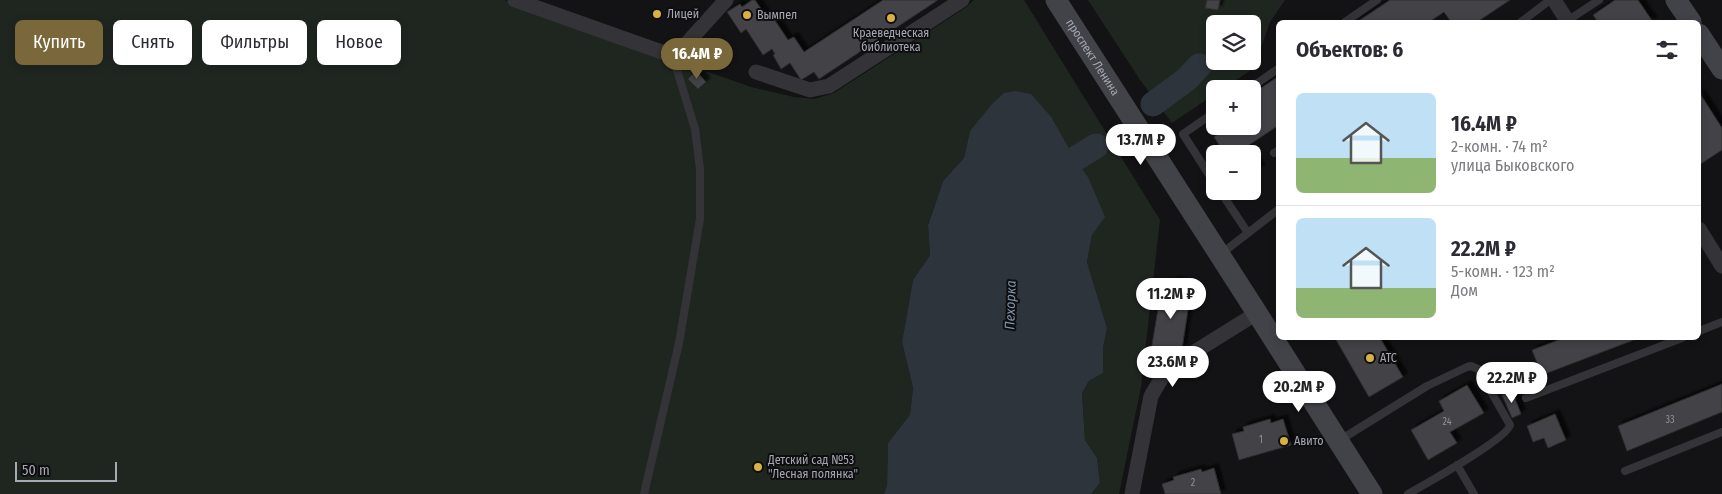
<!DOCTYPE html>
<html lang="ru">
<meta charset="utf-8">
<style>
body{margin:0;font-family:"Fira Sans Condensed",sans-serif;background:#f2f2f3;color:#2b2b33;height:100vh;display:flex;flex-direction:column;font-size:19px;white-space:nowrap}
*{box-sizing:border-box;margin:0}
p{font-size:16px;color:#7c7c81}
.icon{flex:none;width:28px;height:28px;fill:none;stroke:currentColor;stroke-width:2;stroke-linecap:round;stroke-linejoin:round}
.map{position:relative;flex:1;overflow:hidden}
.panel{position:absolute;left:1276px;top:20px;width:425px;height:320px;display:flex;flex-direction:column;background:#fff;border-radius:8px;box-shadow:0 2px 8px #0003}
.panel>*{flex:none}
.top-card{position:absolute;left:15px;top:20px;width:475px;height:45px;display:flex;gap:10px}
.tools{position:absolute;left:1206px;top:15px;display:grid;gap:10px}
.tools a{display:grid;place-items:center;width:55px;height:55px;border-radius:8px;background:#fff;box-shadow:0 2px 8px #0003;font-size:25px}
.scale{position:absolute;left:15px;bottom:12px;width:102px;box-sizing:border-box;padding-left:5px;border:2px solid #a6a9b3;border-top:0;font-size:14px;line-height:18px;white-space:nowrap;color:#a6a9b3;-webkit-text-stroke:4px #0e0d0f;paint-order:stroke}
.price{position:absolute;translate:-50% -42px;padding:0 11px;border-radius:18px;background:#fff;color:#222;font-size:16px;line-height:32px;filter:drop-shadow(0 1px 2px #0008)}
.price::after{content:'';position:absolute;left:50%;top:30px;width:15px;height:11px;margin-left:-8px;background:inherit;clip-path:polygon(0 0,100% 0,50% 100%)}
.price.on{background:#7a673a;color:#fff}
ul{padding:0;list-style:none}
li{display:flex;align-items:center;gap:15px;height:125px;padding:0 20px}
li+li{border-top:1px solid #e1e1e2}
li span{display:grid;place-items:center;flex:none;width:140px;height:100px;border-radius:8px;color:#555}
li>.icon{margin-inline-start:auto}
span .icon{width:60px;height:60px;fill:#fffc;stroke-width:1}
li b{font-size:21px}
h2{display:flex;justify-content:space-between;align-items:center;height:60px;padding:0 20px;font-size:21px}
.tag{padding:0 18px;border-radius:8px;background:#fff;box-shadow:0 2px 8px #0003;font-size:18px;line-height:45px}
.tag.on{background:#7a673a;color:#fff}
.map>svg:first-child{display:block}
.green{fill:#1f2620;fill-rule:evenodd}
.water{fill:#2d343b}
.lines{fill:none;stroke-linecap:round;stroke-linejoin:round}
.river{stroke:#2d343b;stroke-width:25}
.building{fill:#424347;stroke:#2d2d2f;filter:url(#shadow)}
.lane{stroke:#343438;stroke-width:8}
.street{stroke:#343438;stroke-width:15}
.secondary{stroke:#424348;stroke-width:21}
.poi-dot{fill:#dbb043;stroke:#0e0d0f;stroke-width:2}
.labels{text-anchor:middle;stroke-width:4;stroke-linejoin:round;paint-order:stroke}
.number-label{font-size:10px;fill:#8d9098}
.poi-label{font-size:12px;fill:#a6a9b3;stroke:#0e0d0f;text-anchor:start}
.street-label{font-size:12px;fill:#a6a9b3;stroke:#0e0d0f}
.water-label{font-size:14px;font-style:italic;fill:#8094aa;stroke:#0e0d0f}
</style>
<div class="map">
<svg width="1722" height="494" viewBox="0 0 1722 494">
<defs>
<filter id="shadow"><feDropShadow dx="4.5" dy="-4.5" stdDeviation="1" flood-color="#0009"/></filter>
</defs>
<rect width="100%" height="100%" fill="#131214"/>
<path class="green" d="M0 0H504L751 87 794 97 814 99 834 93 965 8 974 0H1024L1160 220 1141 387 1119 494H1091L1100 483 1097 458 1085 440 1082 393 1089 381 1103 373V348L1107 328 1087 262 1092 235 1088 177 1075 159 1052 118 970 131 964 158 943 181 928 224 930 255 913 280 902 342 913 388 910 416 888 443 887 485 884 494H0Z
M1088 0H1285L1270 22 1254 68 1223 89H1215V94L1172 123 1140 80ZM1215 24H1252V61H1215Z"/>
<path class="water" d="M1015 91 1031 94 1052 118 1075 159 1088 177 1105 217 1092 235 1087 262 1107 328 1103 348V373L1089 381 1082 393 1085 440 1097 458 1100 483 1091 494H884L887 485 888 443 910 415 913 388 902 342 913 280 930 255 928 225 943 181 964 158 970 131 993 103 1004 93Z"/>
<g class="lines">
<path class="river" d="M1153 104 1187 79 1199 66
M1049 182 1057 170 1096 146"/>
</g>
<path class="building" d="M752 0H755L768 19 772 16 788 40 794 37 804 52 883 0H938L819 79 814 72 801 80 790 63 781 69 773 55 775 54 772 49 763 55 746 29 741 33 727 12 740 4 742 7Z
M1207 0H1220L1218 10 1205 8Z
M1390 0H1510L1477 22H1451L1444 12 1429 22H1357Z
M1615 0H1638L1653 22H1598L1593 15Z
M696 71 706 82 698 89 688 79Z
M1279 76V125L1246 147 1251 154H1225L1214 137 1229 126H1252V94Z
M1699 92 1722 128V150L1699 165Z
M1252 157 1261 169 1252 174Z
M1178 281 1190 296 1182 349 1165 360 1151 351 1162 285Z
M1335 338H1380L1403 377 1369 397Z
M1564 338H1639L1542 375 1532 350Z
M1722 384V412L1627 451 1618 426Z
M1467 385 1484 413 1450 432 1457 443 1428 460 1411 430 1444 411 1439 401Z
M1512 391 1521 414 1512 418 1502 395Z
M1555 414 1566 440 1548 448 1544 438 1533 442 1527 426Z
M1270 419 1271 423 1283 419 1291 445 1239 460 1232 434 1244 431 1243 427Z
M1214 468 1221 494H1165L1162 484 1174 480 1173 477 1201 469 1202 472Z"/>
<g class="lines">
<path class="lane" d="M1567 21 1599 0
M1345 22 1377 0
M1521 22 1550 0
M1249 89 1279 68
M1215 112 1183 134 1215 184
M1274 153 1279 150
M1220 191 1248 233
M1221 254 1279 209
M1699 331 1722 322
M1526 398 1682 338
M1340 440 1427 386 1467 367 1471 366 1478 369 1510 425C1507 439 1425 484 1408 494
M1457 465 1474 494
M1625 471 1722 432
M644 494 679 343 700 219V169L695 129 676 67 679 52"/>
<path class="street" d="M515 0 659 51 671 54 679 52 726 0
M1554 0 1568 22
M756 72 810 90 829 86 962 0
M1699 229 1722 266
M1132 494 1151 396 1167 369 1257 313"/>
<g class="secondary">
<path id="s1" d="M1056 0 1257 313 1372 494"/>
<path d="M1676 0 1691 22"/>
<path d="M1699 34 1722 69"/>
</g>
</g>
<g class="poi-dot">
<circle cx="657" cy="14" r="5"/>
<circle cx="747" cy="15" r="5"/>
<circle cx="891" cy="18" r="5"/>
<circle cx="1370" cy="358" r="5"/>
<circle cx="1284" cy="441" r="5"/>
<circle cx="758" cy="467" r="5"/>
</g>
<g class="labels">
<g class="number-label">
<text x="1670" y="423">33</text>
<text x="1447" y="425">24</text>
<text x="1261" y="443">1</text>
<text x="1193" y="486">2</text>
</g>
<g class="poi-label">
<text x="667" y="18">Лицей</text>
<text x="757" y="19">Вымпел</text>
<text x="891" y="37" text-anchor="middle">Краеведческая<tspan x="891" dy="14">библиотека</tspan></text>
<text x="1380" y="362">АТС</text>
<text x="1294" y="445">Авито</text>
<text x="768" y="464">Детский сад №53<tspan x="768" dy="14">"Лесная полянка"</tspan></text>
</g>
<g class="street-label">
<text dy="4" stroke="none"><textPath href="#s1" startOffset="68">проспект Ленина</textPath></text>
</g>
<g class="water-label">
<text transform="translate(1010 305) rotate(-88)" y="5">Пехорка</text>
</g>
</g>
</svg>
<div class="tools">
<a><svg class="icon" aria-label="layers" viewBox="0 0 24 24"><path d="M12 4l9 5-9 5-9-5zM3 14l9 5 9-5"/></svg></a>
<a>+</a>
<a>−</a>
</div>
<div class="scale">50 m</div>
<b class="price on" style="left:697px;top:80px">16.4M ₽</b>
<b class="price" style="left:1141px;top:166px">13.7M ₽</b>
<b class="price" style="left:1171px;top:320px">11.2M ₽</b>
<b class="price" style="left:1173px;top:388px">23.6M ₽</b>
<b class="price" style="left:1512px;top:404px">22.2M ₽</b>
<b class="price" style="left:1299px;top:413px">20.2M ₽</b>
<div class="top-card">
<a class="tag on">Купить</a>
<a class="tag">Снять</a>
<a class="tag">Фильтры</a>
<a class="tag">Новое</a>
</div>
<section class="panel">
<h2>Объектов: 6<svg class="icon" aria-label="filters" viewBox="0 0 24 24"><path d="M4 7h16M4 17h16"/><circle cx="9" cy="7" r="2"/><circle cx="15" cy="17" r="2"/></svg></h2>
<ul>
<li><span style="background:linear-gradient(#bfe0f5 65%,#8fb573 0)"><svg class="icon" aria-label="home" viewBox="0 0 24 24"><path d="M3 11l9-7 9 7M6 9v11h12V9"/></svg></span><div><b>16.4M ₽</b><p>2-комн. · 74 m²</p><p>улица Быковского</p></div></li>
<li><span style="background:linear-gradient(#bfe0f5 70%,#8fb573 0)"><svg class="icon" aria-label="home" viewBox="0 0 24 24"><path d="M3 11l9-7 9 7M6 9v11h12V9"/></svg></span><div><b>22.2M ₽</b><p>5-комн. · 123 m²</p><p>Дом</p></div></li>
</ul>
</section>
</div>
